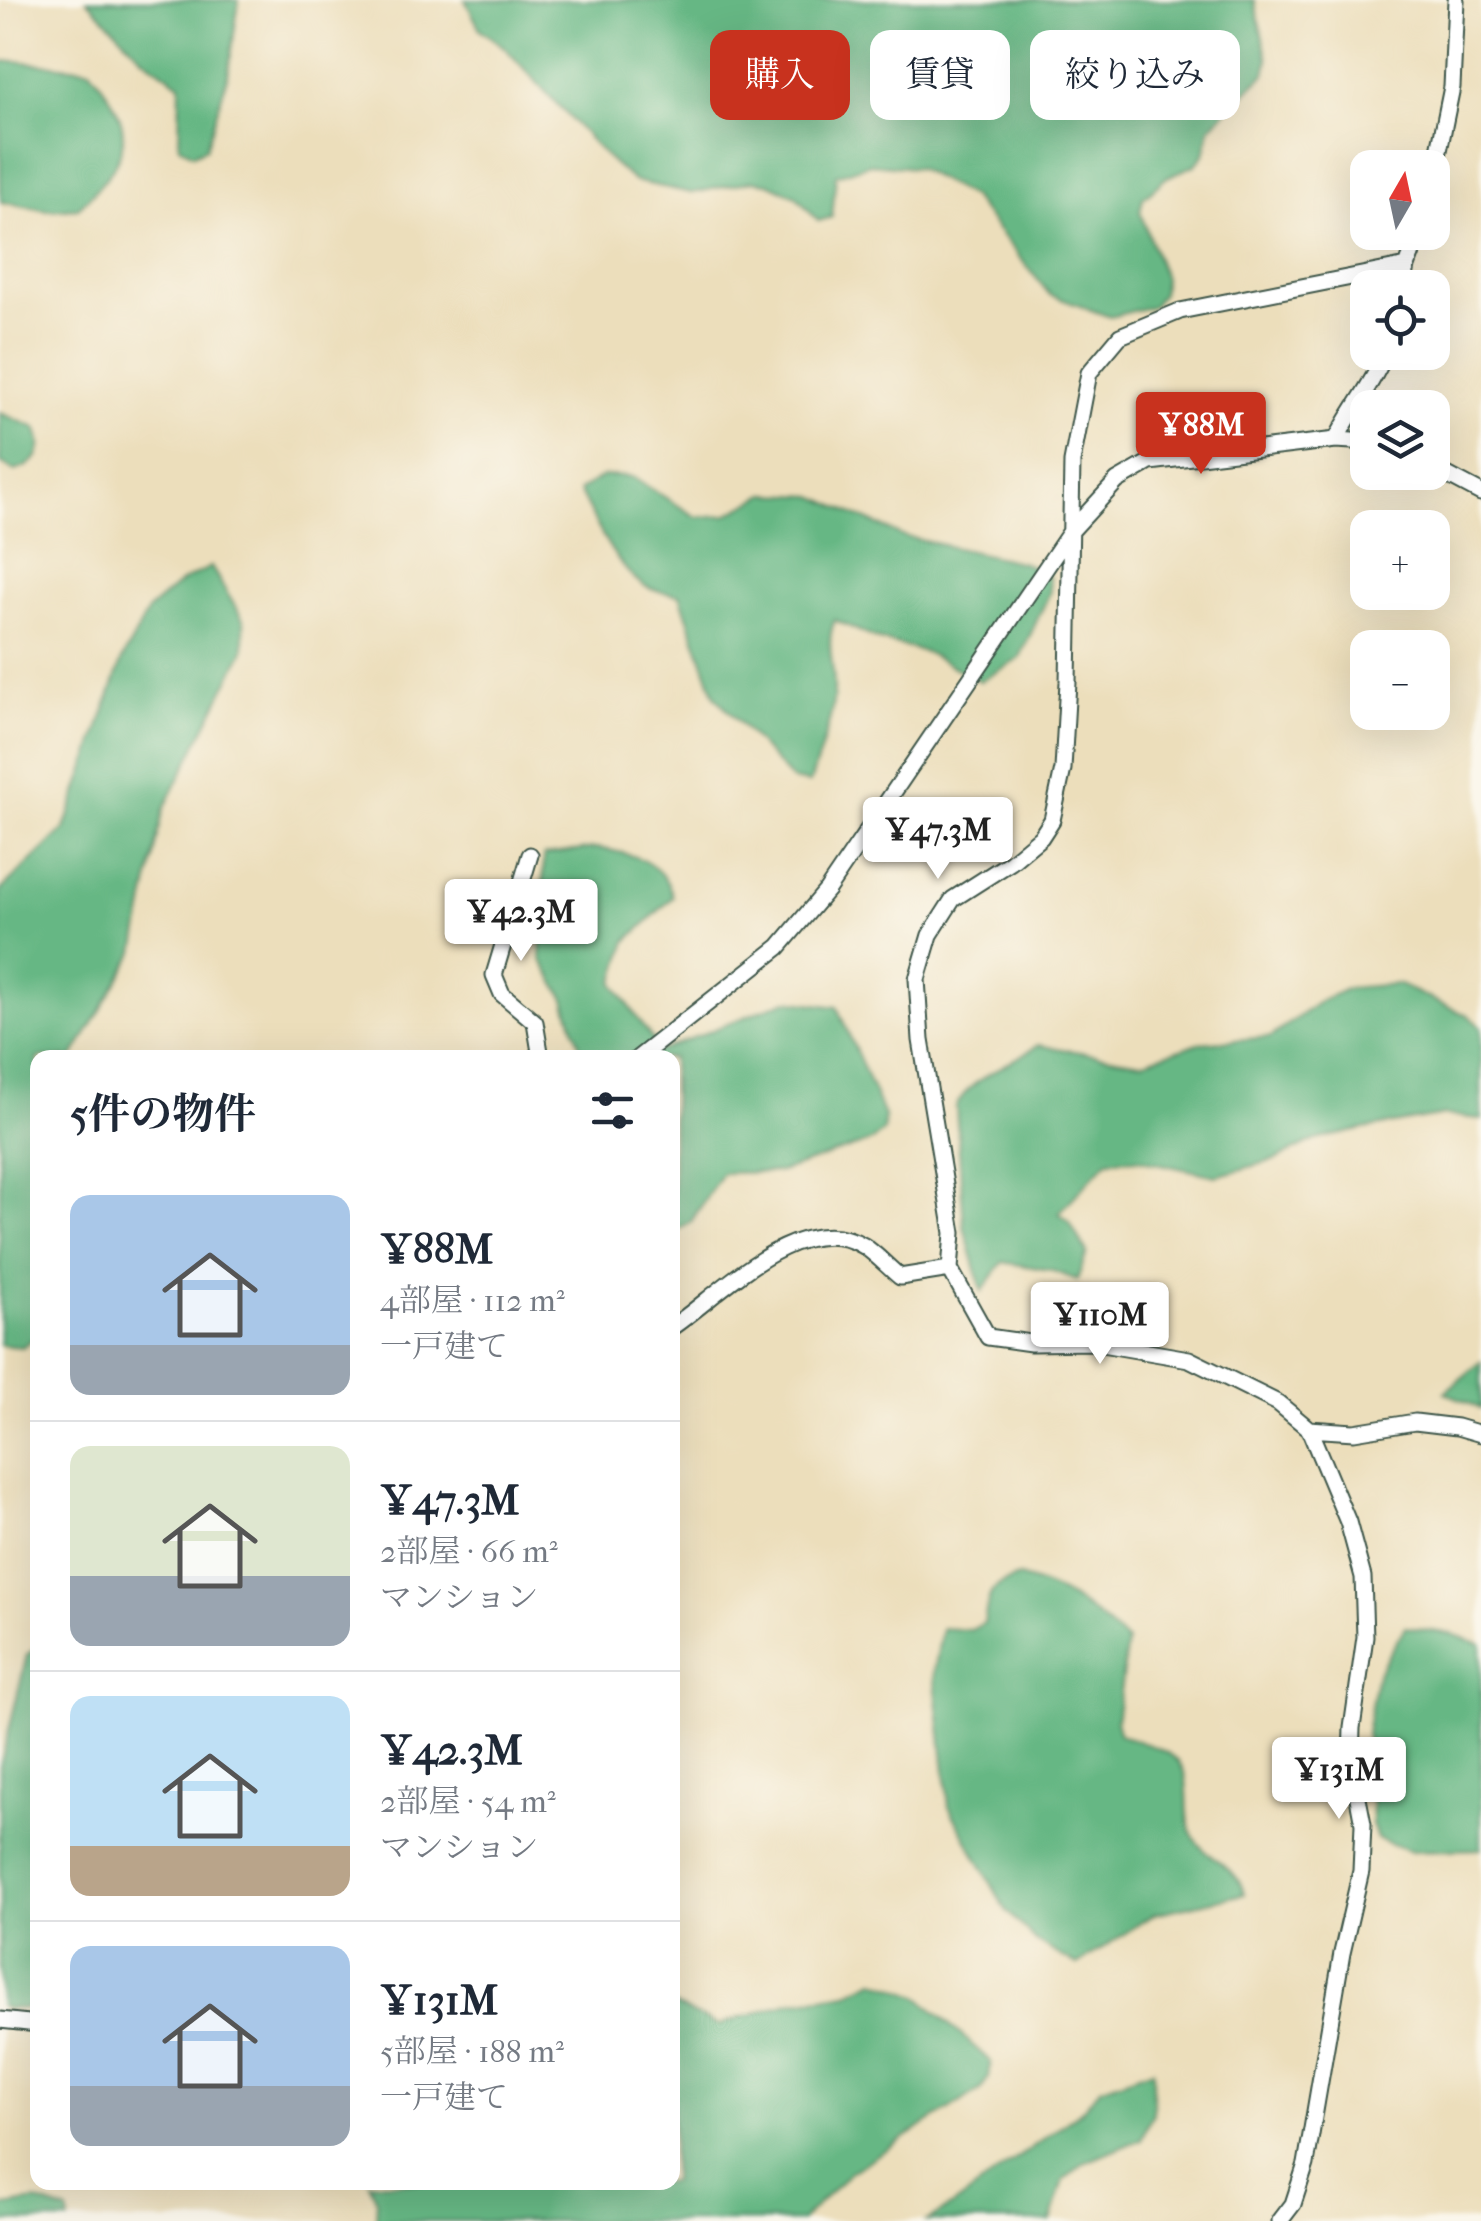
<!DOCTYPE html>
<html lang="ja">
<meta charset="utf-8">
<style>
body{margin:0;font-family:"IM FELL French Canon","Noto Serif JP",serif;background:#f2f2f3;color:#1f2937;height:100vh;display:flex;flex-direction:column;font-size:38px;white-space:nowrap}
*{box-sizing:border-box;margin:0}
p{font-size:32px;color:#747a83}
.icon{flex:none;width:55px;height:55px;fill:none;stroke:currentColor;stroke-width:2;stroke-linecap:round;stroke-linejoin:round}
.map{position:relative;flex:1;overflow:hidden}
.sheet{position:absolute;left:30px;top:1050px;width:650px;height:1140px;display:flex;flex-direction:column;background:#fff;border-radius:20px;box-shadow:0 10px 40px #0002}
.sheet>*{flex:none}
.hud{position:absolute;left:710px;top:30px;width:620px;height:90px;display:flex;gap:20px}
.needle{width:65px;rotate:9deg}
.tools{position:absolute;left:1350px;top:150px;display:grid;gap:20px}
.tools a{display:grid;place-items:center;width:100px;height:100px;border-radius:20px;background:#fff;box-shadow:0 10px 40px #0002;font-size:50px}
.price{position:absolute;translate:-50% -85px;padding:0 22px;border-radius:10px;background:#fff;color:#222;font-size:32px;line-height:65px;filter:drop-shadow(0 2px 5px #0008)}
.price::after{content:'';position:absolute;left:50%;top:60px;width:30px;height:22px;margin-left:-15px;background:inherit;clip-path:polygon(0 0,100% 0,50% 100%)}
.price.current{background:#c8321e;color:#fff}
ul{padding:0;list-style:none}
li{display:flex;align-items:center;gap:30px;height:250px;padding:0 40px}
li+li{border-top:2px solid #e0e1e3}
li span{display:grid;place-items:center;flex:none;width:280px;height:200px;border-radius:20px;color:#555}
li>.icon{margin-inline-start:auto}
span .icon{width:120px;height:120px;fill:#fffc;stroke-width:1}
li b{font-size:42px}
h2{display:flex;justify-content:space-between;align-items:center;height:120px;padding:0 40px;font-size:42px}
.chip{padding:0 35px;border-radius:20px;background:#fff;box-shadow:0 10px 40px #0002;font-size:35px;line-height:90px}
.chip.current{background:#c8321e;color:#fff}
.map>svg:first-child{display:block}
.forest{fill:#66b784;stroke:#427a5c;stroke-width:2.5}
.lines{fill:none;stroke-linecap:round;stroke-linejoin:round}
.street-casing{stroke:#3e5548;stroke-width:19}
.street{stroke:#fff;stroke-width:15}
</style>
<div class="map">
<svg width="1481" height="2221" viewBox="0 0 1481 2221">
<rect width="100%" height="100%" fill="#fbf7ec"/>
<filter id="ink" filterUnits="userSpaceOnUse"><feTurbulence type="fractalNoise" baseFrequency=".01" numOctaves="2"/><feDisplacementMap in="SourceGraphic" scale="20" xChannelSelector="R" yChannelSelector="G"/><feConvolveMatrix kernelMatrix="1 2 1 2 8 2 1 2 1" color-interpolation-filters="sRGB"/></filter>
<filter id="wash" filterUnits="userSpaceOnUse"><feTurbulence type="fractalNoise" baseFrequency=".0048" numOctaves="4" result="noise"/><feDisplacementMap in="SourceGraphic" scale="40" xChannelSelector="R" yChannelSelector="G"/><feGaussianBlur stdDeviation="2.25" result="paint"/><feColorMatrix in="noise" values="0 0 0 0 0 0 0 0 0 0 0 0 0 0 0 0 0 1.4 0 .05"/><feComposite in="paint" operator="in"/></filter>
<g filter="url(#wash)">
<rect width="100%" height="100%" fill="#ecdebb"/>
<path class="forest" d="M87 0H239L228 75 206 148 193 154 179 146 180 84 142 57Z
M465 0H1254L1268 60 1265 74 1210 127 1204 155 1195 165 1167 177 1143 198 1140 212 1164 278 1162 293 1153 306 1110 317 1050 295 971 197 917 168 870 164 836 175 832 217 818 221 796 196 768 183 752 181 692 193 634 181 608 159 504 47 480 29Z
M14 61 90 69C140 131 131 157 78 208L47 210 1 202 0 62Z
M0 413 36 428C46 450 38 464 15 471L0 463Z
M603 476 632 477 697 517 727 515 766 494 814 496 902 536 1024 563 1049 577 1050 592 1019 659 980 681 925 652 879 640 835 620C824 644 835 666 834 690 834 716 818 757 810 783L792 780 715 696 680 595C671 593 658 592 649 588 618 574 594 519 579 491Z
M211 567 244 621V650L163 811 135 952 73 1057 38 1058 37 1336 22 1347 0 1345V891L65 829 121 662 149 609 181 582Z
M596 848C628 852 664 861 673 897L627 941 614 983 660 1051 787 1000 837 1007 884 1116V1131L872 1141 780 1172 722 1173 690 1223 673 1233 672 1058 583 1057 565 999 541 959 544 855Z
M1397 984 1469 1016 1481 1027V1119L1444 1115 1364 1129 1316 1140 1275 1160 1216 1176 1138 1159 1108 1160 1059 1213 1069 1221 1087 1253 1077 1280 1050 1270 1003 1262 982 1291 964 1227 956 1106C974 1074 1010 1066 1038 1045L1141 1062 1199 1043 1271 1037 1320 1001 1348 988Z
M1481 1362V1409L1445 1392Z
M1019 1577C1070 1592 1087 1607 1127 1642L1116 1721 1120 1735C1137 1742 1164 1747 1177 1760 1194 1778 1182 1814 1193 1836 1206 1860 1238 1865 1244 1894L1154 1914 1077 1965 1037 1942 1006 1910 949 1807 934 1672 942 1628 971 1630 984 1623C989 1593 988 1586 1019 1577Z
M1405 1627 1452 1634 1481 1644V1849L1411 1851 1377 1839 1372 1824 1371 1762 1366 1733 1377 1674Z
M37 1646V2008L7 2009 0 2006V1767L27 1655Z
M875 1980 918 1996 991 2062 989 2077 980 2090 849 2173 801 2221H376L377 2200 369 2183 672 2182 673 2005 718 2025 789 2002 848 1993Z
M1153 2069V2113L1141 2139 1084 2163 1064 2180 1051 2221H927L960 2201 1081 2111 1100 2088Z
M35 2201 68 2212 69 2221H0V2207Z"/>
</g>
<g filter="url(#ink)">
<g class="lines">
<defs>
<path id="street" d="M1432 185 1452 87 1456 0
M1403 288 1407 266 1420 232
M1336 440C1351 410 1373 384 1386 352
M1432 467 1481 493
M530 855 494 975 502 994 535 1022 541 1058
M638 1058 779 947 827 890 1071 531 1117 481 1150 462 1336 440 1368 442
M672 1327C721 1294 799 1207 864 1246 876 1254 888 1267 900 1277L950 1269
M1309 1429 1354 1432 1415 1422 1457 1427 1481 1434
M0 2020 38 2024
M1280 2221 1293 2204 1306 2164 1342 1953 1361 1871 1363 1824 1351 1762 1352 1728 1365 1637 1363 1577 1348 1522 1309 1429 1278 1403 1189 1359 1090 1342 1031 1343 988 1337 950 1269 953 1233 921 1040 917 979 930 935 953 899 1011 862 1041 837 1052 820 1063 769 1068 682 1072 462 1089 373 1120 336 1180 311 1407 266"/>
</defs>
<use href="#street" class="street-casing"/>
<use href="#street" class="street"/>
</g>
</g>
</svg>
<div class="tools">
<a><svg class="needle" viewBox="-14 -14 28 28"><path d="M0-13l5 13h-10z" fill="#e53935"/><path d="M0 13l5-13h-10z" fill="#747a83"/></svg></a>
<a><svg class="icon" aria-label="locate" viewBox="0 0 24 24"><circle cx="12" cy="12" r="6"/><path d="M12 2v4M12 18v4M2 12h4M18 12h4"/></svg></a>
<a><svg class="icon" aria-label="layers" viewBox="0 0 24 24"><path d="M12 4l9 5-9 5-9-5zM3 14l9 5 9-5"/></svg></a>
<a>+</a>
<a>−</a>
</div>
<b class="price current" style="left:1201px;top:477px">¥88M</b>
<b class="price" style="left:938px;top:882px">¥47.3M</b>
<b class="price" style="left:521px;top:964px">¥42.3M</b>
<b class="price" style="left:1100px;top:1367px">¥110M</b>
<b class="price" style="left:1339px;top:1822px">¥131M</b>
<div class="hud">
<a class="chip current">購入</a>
<a class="chip">賃貸</a>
<a class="chip">絞り込み</a>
</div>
<section class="sheet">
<h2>5件の物件<svg class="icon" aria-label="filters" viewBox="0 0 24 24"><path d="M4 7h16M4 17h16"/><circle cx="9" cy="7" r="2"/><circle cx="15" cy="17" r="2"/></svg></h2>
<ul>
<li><span style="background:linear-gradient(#a9c7e8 75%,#9aa5b1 0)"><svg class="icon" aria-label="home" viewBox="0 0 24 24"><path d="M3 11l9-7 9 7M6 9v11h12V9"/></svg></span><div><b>¥88M</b><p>4部屋 · 112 m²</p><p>一戸建て</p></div></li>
<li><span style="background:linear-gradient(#dfe7d0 65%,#9aa5b1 0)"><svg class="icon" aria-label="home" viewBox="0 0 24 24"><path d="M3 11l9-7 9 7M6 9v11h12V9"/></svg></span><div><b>¥47.3M</b><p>2部屋 · 66 m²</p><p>マンション</p></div></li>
<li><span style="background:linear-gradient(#bfe0f5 75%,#b9a48a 0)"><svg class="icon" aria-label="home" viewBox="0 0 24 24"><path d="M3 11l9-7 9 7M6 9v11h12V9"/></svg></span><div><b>¥42.3M</b><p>2部屋 · 54 m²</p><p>マンション</p></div></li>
<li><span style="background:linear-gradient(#a9c7e8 70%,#9aa5b1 0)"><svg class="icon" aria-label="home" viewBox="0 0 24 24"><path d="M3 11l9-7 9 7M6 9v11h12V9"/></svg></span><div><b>¥131M</b><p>5部屋 · 188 m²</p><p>一戸建て</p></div></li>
</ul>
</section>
</div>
